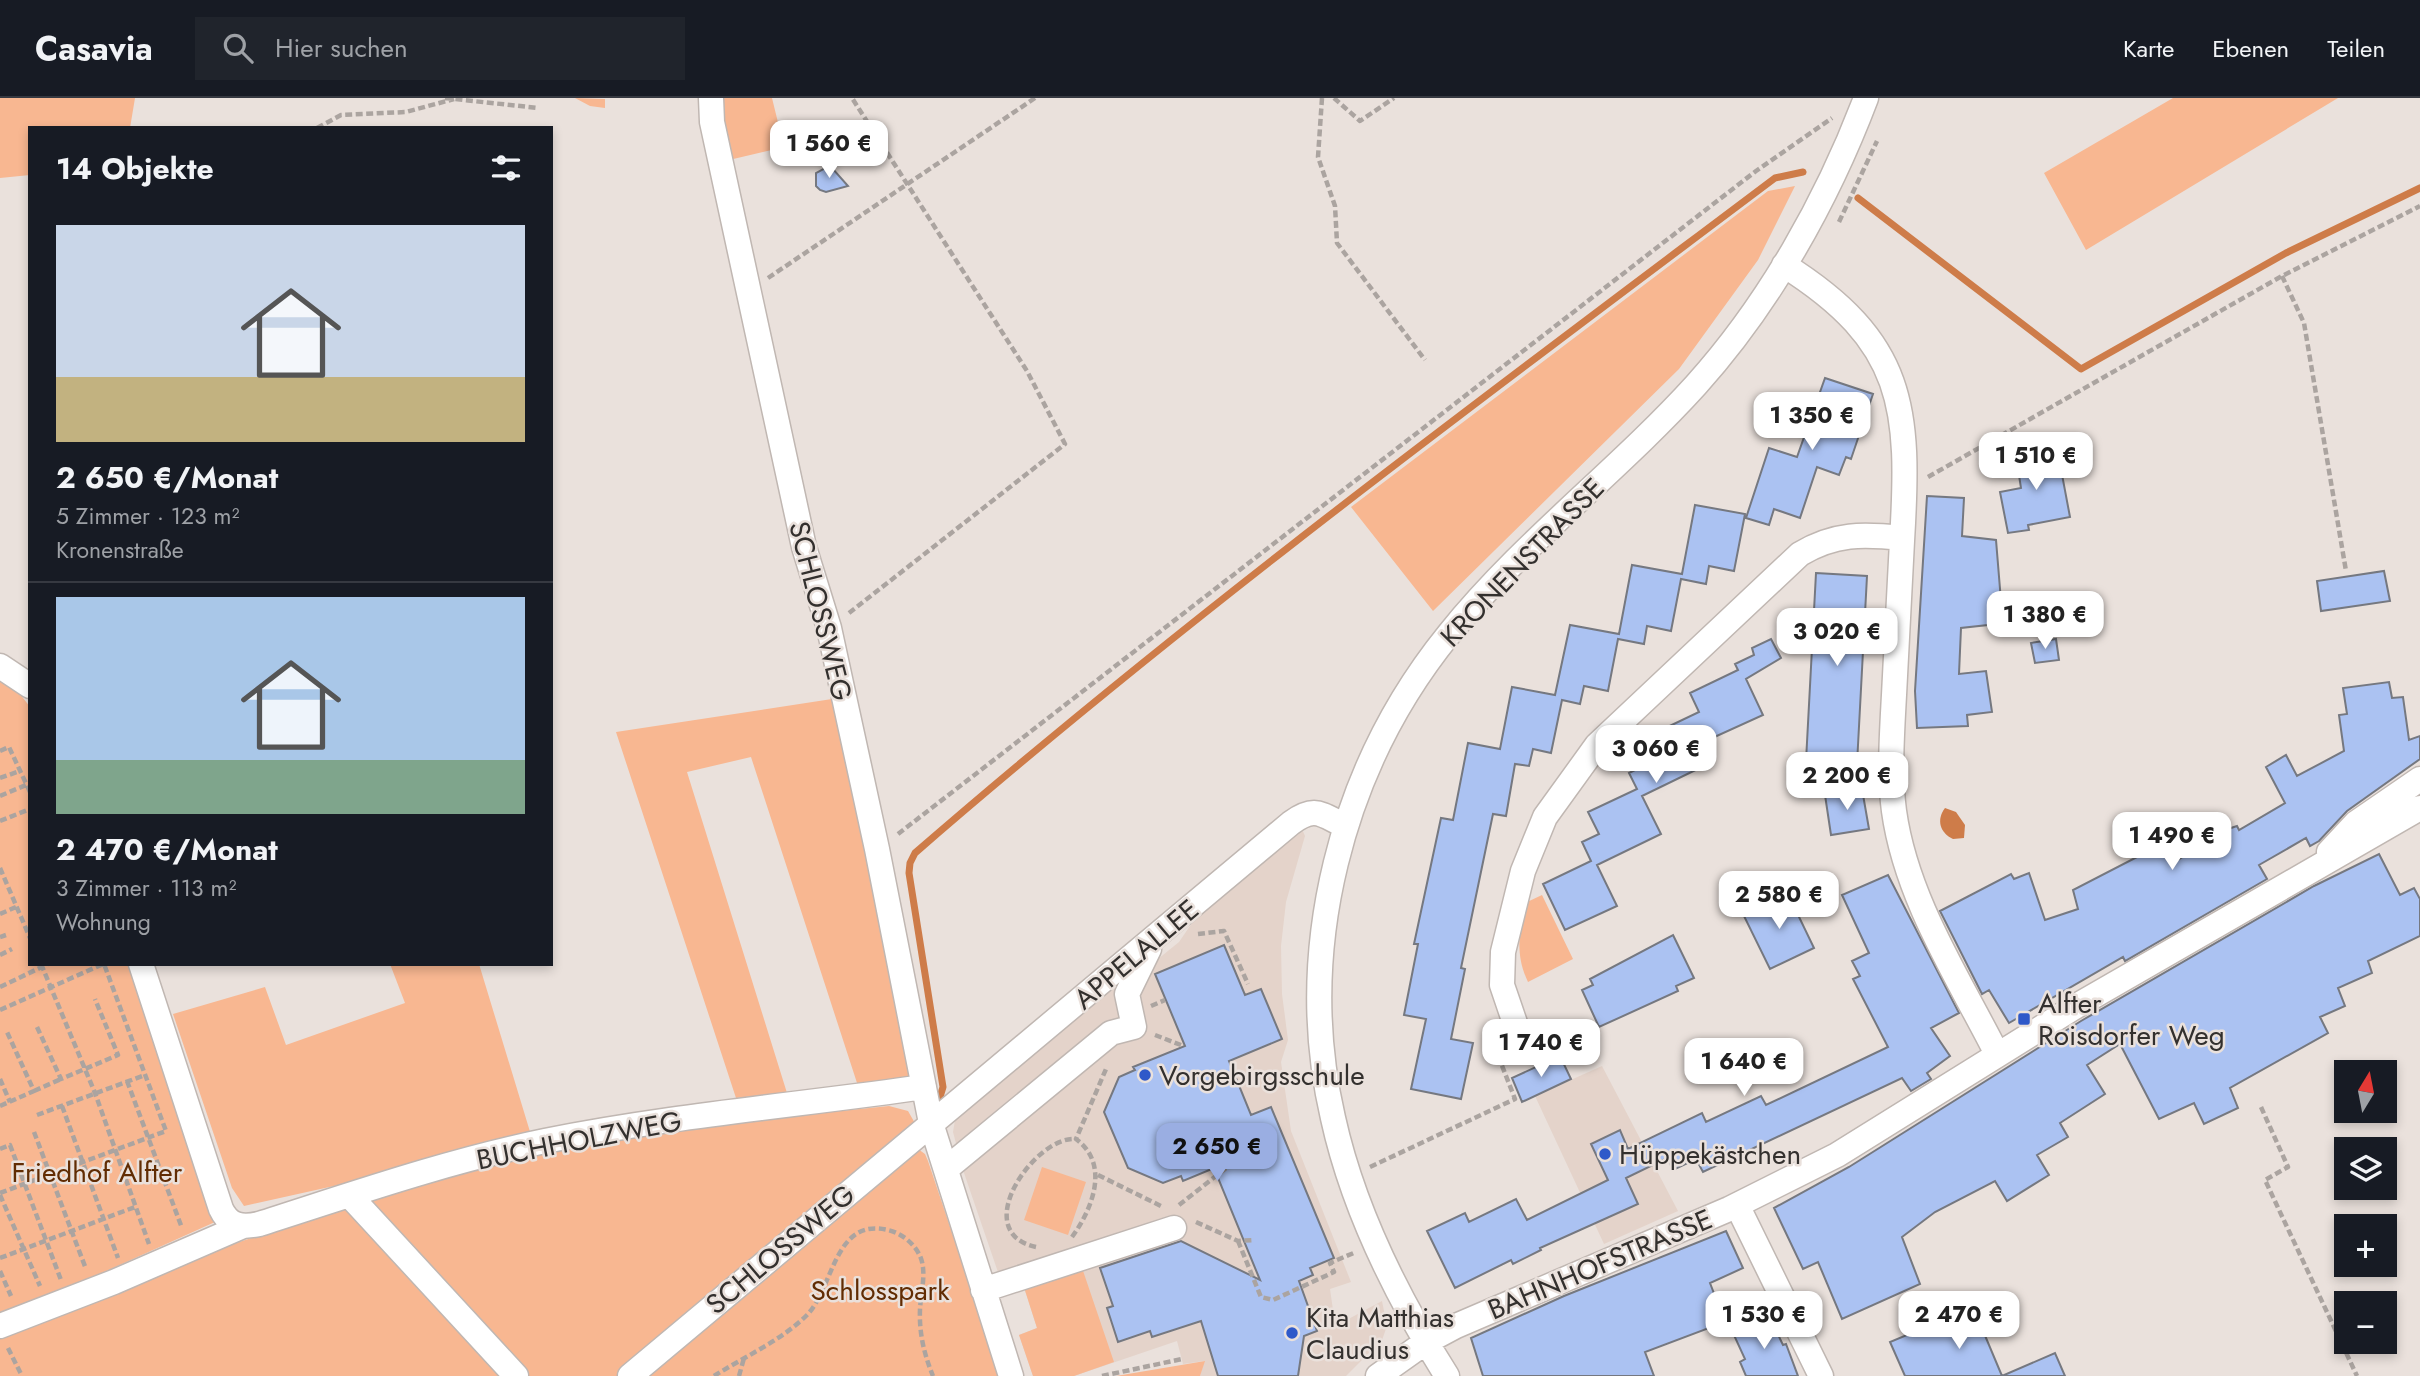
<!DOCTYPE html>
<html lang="de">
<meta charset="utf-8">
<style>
body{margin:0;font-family:Jost,sans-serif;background:#20242c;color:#f1f3f6;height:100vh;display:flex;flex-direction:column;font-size:26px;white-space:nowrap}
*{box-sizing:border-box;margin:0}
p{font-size:23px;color:#9ea1a6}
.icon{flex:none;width:38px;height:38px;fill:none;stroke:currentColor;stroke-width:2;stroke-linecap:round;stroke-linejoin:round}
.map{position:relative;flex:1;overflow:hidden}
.drawer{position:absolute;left:28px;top:28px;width:525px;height:840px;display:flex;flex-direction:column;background:#171b24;border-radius:0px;box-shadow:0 4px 10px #0003}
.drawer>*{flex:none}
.needle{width:46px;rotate:10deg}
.buttons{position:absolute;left:2334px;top:962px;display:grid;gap:14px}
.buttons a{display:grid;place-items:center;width:63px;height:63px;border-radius:0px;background:#171b24;box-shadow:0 4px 10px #0003;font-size:35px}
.price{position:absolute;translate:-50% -60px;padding:0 16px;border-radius:14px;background:#fff;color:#222;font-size:23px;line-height:46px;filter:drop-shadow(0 2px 4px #0008)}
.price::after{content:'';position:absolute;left:50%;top:42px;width:21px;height:16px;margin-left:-10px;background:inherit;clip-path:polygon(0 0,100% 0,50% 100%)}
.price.active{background:#9aaee2;color:#111}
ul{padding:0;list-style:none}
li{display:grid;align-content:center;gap:14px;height:371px;padding:0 28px}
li+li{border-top:2px solid #363941}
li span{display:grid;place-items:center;height:217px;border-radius:0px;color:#555}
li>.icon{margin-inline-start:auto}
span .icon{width:126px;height:126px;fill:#fffc;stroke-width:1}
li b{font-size:30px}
h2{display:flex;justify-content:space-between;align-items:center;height:84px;padding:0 28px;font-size:30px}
header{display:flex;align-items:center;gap:42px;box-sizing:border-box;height:98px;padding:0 35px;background:#171b24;border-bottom:2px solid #363941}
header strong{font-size:33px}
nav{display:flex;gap:38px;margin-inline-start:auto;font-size:24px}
.search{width:490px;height:63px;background:#20242c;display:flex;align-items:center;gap:18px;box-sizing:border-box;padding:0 24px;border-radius:0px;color:#9ea1a6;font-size:26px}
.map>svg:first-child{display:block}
.built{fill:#e4d3ca}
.green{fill:#f8b791}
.water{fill:#ce7c49}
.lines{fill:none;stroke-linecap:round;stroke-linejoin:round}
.stream{stroke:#ce7c49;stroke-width:7}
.building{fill:#abc2f2;stroke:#757880;stroke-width:2}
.minor-casing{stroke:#c0b7b2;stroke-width:27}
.path{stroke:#aba4a0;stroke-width:4.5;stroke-dasharray:7 3.5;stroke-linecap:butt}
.minor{stroke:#fff;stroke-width:24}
.poi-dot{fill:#2f59c9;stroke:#eae1dc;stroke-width:2.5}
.labels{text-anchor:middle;stroke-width:5;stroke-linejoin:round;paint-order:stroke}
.street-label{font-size:28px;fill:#33302e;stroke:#eae1dc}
.poi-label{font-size:28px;fill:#33302e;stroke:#eae1dc;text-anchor:start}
.park-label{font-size:28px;fill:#612c03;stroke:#eae1dc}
</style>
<header>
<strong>Casavia</strong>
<div class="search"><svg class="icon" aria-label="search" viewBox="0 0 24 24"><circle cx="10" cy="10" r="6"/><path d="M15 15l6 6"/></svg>Hier suchen</div>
<nav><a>Karte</a><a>Ebenen</a><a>Teilen</a></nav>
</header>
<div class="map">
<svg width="2420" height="1278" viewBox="0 0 2420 1278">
<rect width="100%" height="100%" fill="#eae1dc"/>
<path class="built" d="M1301 729 1305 738 1286 804 1281 848 1282 896 1288 942 1281 964 1291 1033 1351 1184 1330 1191 1333 1212 1341 1225 1382 1203 1387 1228 1382 1242 1346 1278H1200L1204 1263 1183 1266 1177 1243 1074 1278H1033L1019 1237 1037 1230 1021 1180H1000L963 1072 953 1034 955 1022 1116 885 1147 870 1179 844 1203 809Z
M1602 968 1678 1113 1604 1146 1535 998Z"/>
<path class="green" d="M0 0H135L130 30H30V77L0 80Z
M575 0 605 1V10L590 8Z
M725 0H772L784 49 729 62 719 2Z
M2173 0H2338L2086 152 2044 75Z
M1795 88 1758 162 1679 271 1433 513 1351 409 1768 93Z
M0 583 20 596 30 609V866L133 868 215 1124 0 1221Z
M832 601 868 762 910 983 858 988 751 659 687 674 787 995 736 1000 616 634Z
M1542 797 1573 861 1528 884C1515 857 1519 833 1525 805Z
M390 866H479L531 1037 379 1078 244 1108 232 1090 173 916 265 889 286 947 405 905Z
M889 1008 908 1013 916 1027 617 1278H0V1233L236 1145 463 1072 546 1051 673 1030Z
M918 1051 925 1056 928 1063 1000 1278H646Z
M1042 1069 1086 1084 1068 1137 1024 1122Z
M1079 1161 1114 1264 1074 1278H1033L1019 1237 1037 1230 1021 1180Z
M1205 1263 1200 1278H1116Z"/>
<path class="water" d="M1945 710 1956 714 1965 727 1964 740 1953 741C1940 735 1936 722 1945 710Z"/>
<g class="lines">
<path class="stream" d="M1858 100 2081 271 2286 155 2420 90
M940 999 943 989 909 775 910 765 915 755C1190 516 1484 299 1775 80L1803 74"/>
</g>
<path class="building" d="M827 69 833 71 848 88 826 94 820 92 816 88V75Z
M1825 280 1873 296 1851 361 1846 359 1839 377 1817 369 1800 420 1774 411 1769 427 1746 420 1769 350 1797 359Z
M2057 350 2070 419 2028 427 2029 432 2008 435 2000 394 2021 390 2016 358Z
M1927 398 1964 400 1962 438 1996 442 2001 503 2038 496 2043 521 1961 530 1959 576 1986 573 1992 614 1967 617 1968 628 1917 630 1915 593Z
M1695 407 1745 416 1734 473 1709 468 1706 486 1681 481 1671 533 1647 528 1644 546 1618 541 1608 593 1584 588 1580 606 1562 602 1551 655 1533 651 1529 668 1515 666 1506 718 1493 716 1461 870 1465 871 1451 941 1473 945 1461 1001 1411 991 1426 921 1404 917 1418 846H1414L1441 720 1453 722 1468 645 1500 651 1512 589 1555 597 1570 527 1619 536 1632 467 1682 476Z
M2384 473 2390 503 2321 513 2317 483Z
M1816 475 1867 478 1857 666 1806 663Z
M1771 541 1781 560 1746 581 1763 617 1699 646 1708 666 1642 698 1661 736 1597 767 1617 808 1565 832 1543 786 1591 763 1582 744 1599 736 1588 714 1637 691 1629 675 1645 667 1634 645 1699 614 1690 595 1738 572 1735 566 1754 557 1752 550Z
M2056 541 2059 562 2035 565 2031 545Z
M2389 584 2392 600 2403 599 2409 642 2420 638V661L2347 713 2319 743 2310 748 2306 740 2259 767 2267 781 2125 863 2123 859 2009 925 1989 892 1982 896 1940 813 2011 776 2014 781 2029 775 2045 822 2078 811 2073 792 2141 757 2139 752 2183 731 2179 761 2231 730 2237 728 2239 732 2285 705 2266 669 2286 657 2297 678 2344 653 2339 617 2347 616 2343 590Z
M1862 691 1869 731 1831 737 1825 697Z
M2379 756 2400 797 2414 790 2420 801V838L2368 863 2372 875 2338 890 2345 908 2320 919 2328 935 2230 990 2238 1010 2204 1026 2194 1005 2159 1021 2120 946 2087 967 2105 996 2060 1025 2068 1039 2037 1057 2049 1077 2007 1103 1995 1083 1935 1114 1902 1139 1920 1186 1842 1221 1818 1164 1803 1171 1774 1110 1849 1069 2081 923 2314 788Z
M1888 777 1959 915 1931 930 1950 958 1927 975 1931 981 1911 993 1902 980 1703 1074 1696 1061 1673 1072 1667 1060 1626 1080 1638 1106 1540 1150 1541 1152 1513 1166 1511 1162 1455 1190 1427 1133 1465 1115 1469 1124 1516 1101 1527 1122 1608 1082 1591 1046 1620 1032 1628 1051 1702 1015 1706 1024 1761 998 1766 1007 1888 949 1853 881 1860 878 1852 863 1869 855 1842 797Z
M1787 794 1814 850 1770 871 1743 816Z
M1673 837 1694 880 1676 888 1678 893 1599 929 1582 892 1593 887 1590 881Z
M1224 847 1245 897 1261 891 1282 941 1229 963 1251 1017 1271 1009 1334 1160 1310 1170 1313 1177 1299 1183 1317 1233 1304 1238 1298 1278H1218L1201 1223 1152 1239 1150 1233 1118 1244 1107 1210 1113 1208 1100 1170 1181 1143 1260 1182 1214 1070 1183 1083 1181 1078 1163 1085 1128 1070 1104 1014 1119 979 1135 972 1133 969 1185 948 1155 876Z
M1560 958 1571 981 1522 1004 1512 980Z
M1726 1133 1743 1170 1710 1185 1725 1224 1645 1254 1654 1278H1483L1471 1240 1564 1198Z
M1973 1209 2002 1278 2055 1255 2065 1278H1905L1890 1244 1931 1227 1929 1221 1949 1212 1951 1217Z
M1769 1218 1783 1247 1786 1246 1798 1278H1746L1740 1264 1745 1261 1733 1235Z"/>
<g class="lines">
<defs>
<path id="minor" d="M711 0 712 24 804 449 829 530 877 751 931 1025 1011 1278
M1784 167C1906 244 1910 310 1902 443 1899 494 1897 546 1894 597 1892 635 1889 675 1894 713 1906 800 1958 879 1997 956
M0 568 30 588
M2329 754 2356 725 2420 681
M141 866 221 1111C229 1128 242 1130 259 1126 353 1096 448 1063 545 1043 670 1018 798 1007 924 989
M1517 931 1502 887 1503 854 1523 773 1545 719 1597 647 1800 456C1835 435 1863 436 1902 440
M946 1071 1111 935 1134 929 1127 896 1149 851
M350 1098 516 1278
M1737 1107 1821 1278
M983 1192 1174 1130
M0 1228 114 1184 243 1128
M630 1278 1291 725C1316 707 1321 717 1346 728
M1378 1278 1426 1244 1456 1228 1729 1111 1837 1057 2073 910 2420 710
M1447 1278C1397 1199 1353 1111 1333 1020 1294 852 1341 669 1449 536 1522 445 1617 374 1696 287 1769 206 1827 103 1866 0"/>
</defs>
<use href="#minor" class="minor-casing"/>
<path class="path" d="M445 0 538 10
M1322 0 1318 59 1335 108 1337 145 1425 262
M1334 0 1360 23 1394 0
M317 30 341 17 406 14 454 1
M1839 124 1877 43
M2282 178 2304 225 2346 473
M768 180 1035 0
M1928 379 2282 178 2420 108
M849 515 1065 346 1027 273 852 0
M0 653 9 649 30 694
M0 680 20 673
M0 698 26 687
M0 723 30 711
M898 736 1756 73 1832 20
M0 770 30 840
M0 816 16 809
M1198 836 1224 833 1248 886
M0 839 6 837
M0 857 12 851
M41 866 95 995 149 1146
M0 889 48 866
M1151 908 1165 902
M0 912 103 866
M37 929 61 981 118 957 95 901
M1155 937 1181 947
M0 981 10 1004
M127 983 182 1130
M34 993 61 981
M0 1008 34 993 7 934
M62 1008 118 1160
M2261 1009 2288 1069 2265 1082 2357 1278
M37 1017 145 977
M34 1034 86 1171
M0 1051 10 1047 61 1182
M1370 1069 1515 1001 1492 942 1497 940
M1098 1077 1163 1109
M0 1095 166 1033 104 866
M0 1097 40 1188
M1179 1107 1239 1060
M1196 1124 1238 1143 1254 1142
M1072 1139C1093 1110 1110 1066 1076 1041L1106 971
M1238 1143 1261 1199 1273 1202 1334 1174 1330 1165 1356 1154
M1036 1149C967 1134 1036 1037 1076 1041
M0 1160 135 1109
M0 1173 11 1198
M8 1250 22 1278
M714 1278C744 1259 782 1242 807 1217 834 1189 834 1119 888 1132 901 1135 914 1145 920 1158 927 1174 921 1193 920 1211 919 1235 924 1256 933 1278
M739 1278 744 1260
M1102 1278 1182 1261"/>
<use href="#minor" class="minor"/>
</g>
<g class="poi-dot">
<rect x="2017" y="914" width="14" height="14" rx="3.5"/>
<circle cx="1145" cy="977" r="7"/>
<circle cx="1605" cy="1056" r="7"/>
<circle cx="1292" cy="1235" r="7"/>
</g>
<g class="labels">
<g class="street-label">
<text transform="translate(1522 464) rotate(-46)" y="10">KRONENSTRASSE</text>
<text transform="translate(821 513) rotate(76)" y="10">SCHLOSSWEG</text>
<text transform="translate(1136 856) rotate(-40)" y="10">APPELALLEE</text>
<text transform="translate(579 1042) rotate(-11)" y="10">BUCHHOLZWEG</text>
<text transform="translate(780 1151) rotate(-40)" y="10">SCHLOSSWEG</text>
<text transform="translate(1600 1166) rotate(-23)" y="10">BAHNHOFSTRASSE</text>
</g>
<g class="poi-label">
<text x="2038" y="915">Alfter<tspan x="2038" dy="32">Roisdorfer Weg</tspan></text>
<text x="1159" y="987">Vorgebirgsschule</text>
<text x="1619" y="1066">Hüppekästchen</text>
<text x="1306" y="1229">Kita Matthias<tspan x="1306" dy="32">Claudius</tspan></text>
</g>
<g class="park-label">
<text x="97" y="1084">Friedhof Alfter</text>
<text x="880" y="1202">Schlosspark</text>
</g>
</g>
</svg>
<div class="buttons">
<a><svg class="needle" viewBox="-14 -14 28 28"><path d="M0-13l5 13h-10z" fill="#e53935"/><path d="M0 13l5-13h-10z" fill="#9ea1a6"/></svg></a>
<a><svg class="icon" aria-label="layers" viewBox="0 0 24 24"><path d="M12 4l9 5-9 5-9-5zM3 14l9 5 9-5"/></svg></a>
<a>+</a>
<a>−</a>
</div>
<b class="price" style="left:829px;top:82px">1 560 €</b>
<b class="price" style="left:1812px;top:354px">1 350 €</b>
<b class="price" style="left:2036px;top:394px">1 510 €</b>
<b class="price" style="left:2045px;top:553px">1 380 €</b>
<b class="price" style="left:1837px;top:570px">3 020 €</b>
<b class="price" style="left:1656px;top:687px">3 060 €</b>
<b class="price" style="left:1847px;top:714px">2 200 €</b>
<b class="price" style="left:2172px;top:774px">1 490 €</b>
<b class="price" style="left:1779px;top:833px">2 580 €</b>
<b class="price" style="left:1541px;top:981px">1 740 €</b>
<b class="price" style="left:1744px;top:1000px">1 640 €</b>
<b class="price active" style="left:1217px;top:1085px">2 650 €</b>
<b class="price" style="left:1764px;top:1253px">1 530 €</b>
<b class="price" style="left:1959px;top:1253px">2 470 €</b>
<section class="drawer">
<h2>14 Objekte<svg class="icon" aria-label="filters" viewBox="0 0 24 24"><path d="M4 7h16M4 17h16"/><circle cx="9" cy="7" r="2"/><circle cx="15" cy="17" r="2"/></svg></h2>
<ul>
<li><span style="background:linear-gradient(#c9d6e8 70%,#c2b280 0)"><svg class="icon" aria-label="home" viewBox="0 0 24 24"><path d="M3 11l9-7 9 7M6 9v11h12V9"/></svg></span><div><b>2 650 €/Monat</b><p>5 Zimmer · 123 m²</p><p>Kronenstraße</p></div></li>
<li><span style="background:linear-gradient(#a9c7e8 75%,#7fa58c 0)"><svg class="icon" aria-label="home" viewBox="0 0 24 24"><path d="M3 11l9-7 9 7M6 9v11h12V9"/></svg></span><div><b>2 470 €/Monat</b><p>3 Zimmer · 113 m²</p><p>Wohnung</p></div></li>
</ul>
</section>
</div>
